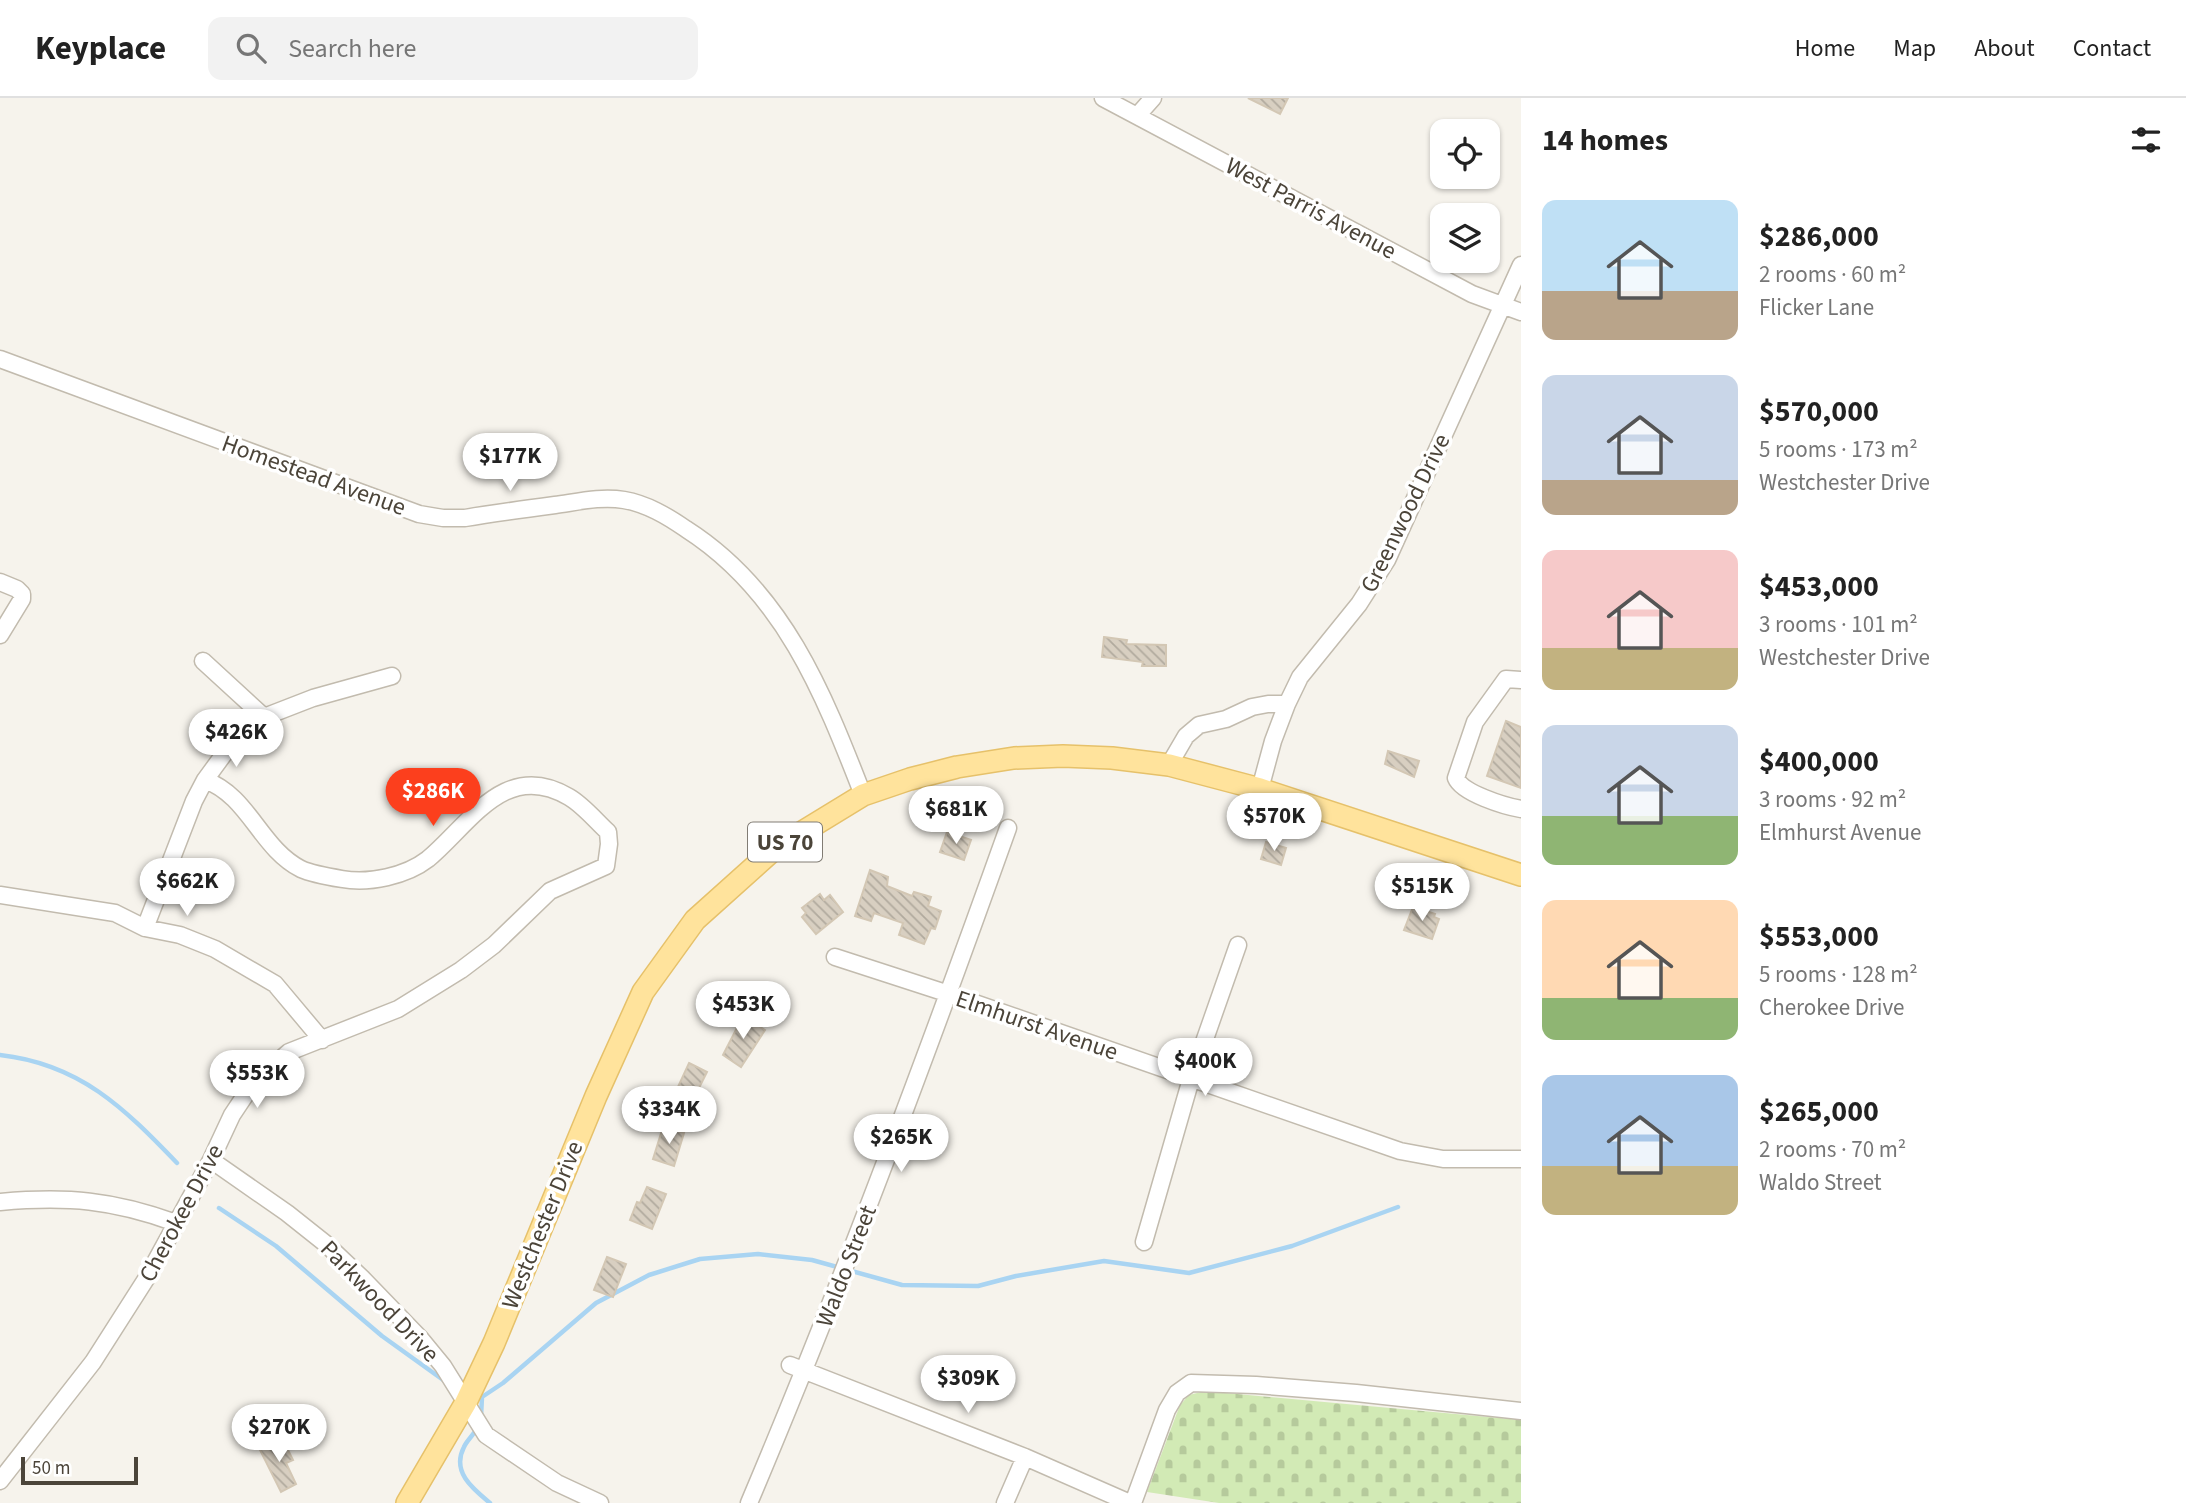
<!DOCTYPE html>
<meta charset="utf-8">
<style>
body{margin:0;font-family:"Source Sans 3",sans-serif;background:#f2f2f2;color:#222;height:100vh;display:flex;flex-direction:column;font-size:26px;white-space:nowrap}
*{box-sizing:border-box;margin:0}
p{font-size:23px;color:#767676}
.icon{flex:none;width:38px;height:38px;fill:none;stroke:currentColor;stroke-width:2;stroke-linecap:round;stroke-linejoin:round}
.map{position:relative;flex:1;overflow:hidden}
.sheet{display:flex;flex-direction:column;background:#fff;width:665px}
.sheet>*{flex:none}
.buttons{position:absolute;left:1430px;top:21px;display:grid;gap:14px}
.buttons a{display:grid;place-items:center;width:70px;height:70px;border-radius:14px;background:#fff;box-shadow:0 2px 5px #0004;font-size:35px}
.scale{position:absolute;left:21px;bottom:18px;width:117px;box-sizing:border-box;padding-left:7px;border:4px solid #4b4439;border-top:0;font-size:19px;line-height:24px;white-space:nowrap;color:#4b4439;-webkit-text-stroke:5px #fff;paint-order:stroke}
.price{position:absolute;translate:-50% -60px;padding:0 16px;border-radius:24px;background:#fff;color:#222;font-size:23px;line-height:46px;filter:drop-shadow(0 2px 4px #0008)}
.price::after{content:'';position:absolute;left:50%;top:42px;width:21px;height:16px;margin-left:-10px;background:inherit;clip-path:polygon(0 0,100% 0,50% 100%)}
.price.current{background:#fc3f1d;color:#fff}
ul{padding:0;list-style:none}
li{display:flex;align-items:center;gap:21px;height:175px;padding:0 21px}
li span{display:grid;place-items:center;flex:none;width:196px;height:140px;border-radius:14px;color:#555}
li>.icon{margin-inline-start:auto}
span .icon{width:84px;height:84px;fill:#fffc;stroke-width:1}
li b{font-size:30px}
h2{display:flex;justify-content:space-between;align-items:center;height:84px;padding:0 21px;font-size:30px}
header{display:flex;align-items:center;gap:42px;box-sizing:border-box;height:98px;padding:0 35px;background:#fff;border-bottom:2px solid #e0e0e0}
header strong{font-size:33px}
nav{display:flex;gap:38px;margin-inline-start:auto;font-size:24px}
.search{width:490px;height:63px;background:#f2f2f2;display:flex;align-items:center;gap:18px;box-sizing:border-box;padding:0 24px;border-radius:14px;color:#767676;font-size:26px}
main{display:flex;flex:1;min-height:0}
.map>svg:first-child{display:block}
.cemetery{fill:url(#cemetery-stones)}
.lines{fill:none;stroke-linecap:round;stroke-linejoin:round}
.stream{stroke:#a9d4f2;stroke-width:4.5}
.building{fill:url(#building-back-hatch);stroke:#d3c7b4;stroke-width:2}
.minor-casing{stroke:#c2bbae;stroke-width:19}
.major-casing{stroke:#e6c16a;stroke-width:24}
.minor{stroke:#fff;stroke-width:16}
.major{stroke:#ffe39c;stroke-width:21}
.labels{text-anchor:middle;stroke-width:7;stroke-linejoin:round;paint-order:stroke}
.shield{fill:#fff;stroke:#817c74;stroke-width:2}
.shield-label{font-size:23px;font-weight:bold;fill:#4b4439}
.street-label{font-size:24px;fill:#4b4439;stroke:#fff}
</style>
<header>
<strong>Keyplace</strong>
<div class="search"><svg class="icon" aria-label="search" viewBox="0 0 24 24"><circle cx="10" cy="10" r="6"/><path d="M15 15l6 6"/></svg>Search here</div>
<nav><a>Home</a><a>Map</a><a>About</a><a>Contact</a></nav>
</header>
<main>
<div class="map">
<svg width="1521" height="1405" viewBox="0 0 1521 1405">
<defs>
<pattern id="cemetery-stones" width="16" height="16" patternUnits="userSpaceOnUse" patternTransform="scale(1.75)"><rect width="16" height="16" fill="#d2eab5"/><path d="M2 7V4a2 2 0 0 1 4 0v3zM10 15v-3a2 2 0 0 1 4 0v3z" fill="#b6ca9c"/></pattern>
<pattern id="building-back-hatch" width="6" height="6" patternUnits="userSpaceOnUse" patternTransform="scale(1.75)"><rect width="6" height="6" fill="#d8cfc1"/><path d="M-1 5l2 2M0 0l6 6M5-1l2 2" fill="none" stroke="#b1aa9e"/></pattern>
</defs>
<rect width="100%" height="100%" fill="#f6f3ec"/>
<path class="cemetery" d="M1205 1293 1521 1322V1405H1219L1147 1394 1180 1307 1189 1297Z"/>
<g class="lines">
<path class="stream" d="M0 957C80 966 124 1010 177 1065
M219 1110 276 1148 382 1238 446 1284
M482 1299 503 1285 596 1205 649 1177 700 1161 758 1156 812 1162 902 1187 978 1188 1016 1178 1104 1163 1189 1175 1292 1148 1398 1109
M481 1319 482 1299
M477 1330C473 1338 467 1342 464 1349 451 1374 473 1391 490 1405"/>
</g>
<path class="building" d="M1248 0H1288L1280 16Z
M1104 539 1127 542 1126 546 1166 547V568H1142L1143 564 1102 559Z
M1506 623 1521 629V690L1487 678Z
M1388 653 1419 663 1414 679 1385 666Z
M947 734 971 742 964 762 940 754Z
M1266 744 1286 750 1281 767 1261 761Z
M870 772 888 779 887 788 912 798 914 794 931 799 928 808 941 813 935 831 931 830 924 846 899 837 903 825 874 815 871 823 855 818Z
M820 796 824 802 830 797 843 814 816 836 802 819 806 815 802 810Z
M1413 809 1435 816 1434 819 1439 821 1432 841 1404 832Z
M743 918 765 932 741 969 723 957Z
M689 965 707 974 694 1000 677 991Z
M663 1029 684 1035 674 1068 653 1061Z
M647 1089 666 1096 652 1131 630 1122 637 1104 640 1105Z
M607 1159 626 1166 613 1199 594 1192Z
M282 1340 293 1362 286 1365 296 1386 281 1394 260 1352Z"/>
<g class="lines">
<defs>
<path id="minor" d="M1103 0 1472 196 1521 214
M1137 18 1153 0
M0 261 419 416 443 420H465C495 415 525 411 555 407 577 404 601 398 624 402 647 406 667 418 686 431 783 493 823 594 863 697
M0 484 17 491 22 496V501L0 537
M203 563 264 619
M1521 582 1506 581 1475 624 1456 680C1462 695 1504 708 1521 711
M1169 667 1186 638 1199 627 1226 621 1252 609 1268 606H1287
M1260 691 1273 643 1287 606 1300 579 1359 506 1387 462 1521 167
M0 797 115 815 145 830 180 837 215 851 275 886 322 942
M145 830 194 703 205 682 224 656 249 628 264 619 313 600 392 578
M835 859 949 896 1400 1053 1443 1061H1521
M211 1062 287 1115 326 1146 363 1181 420 1240 443 1268 486 1337 557 1385 600 1405
M0 1104C67 1098 113 1102 176 1125
M1144 1144 1191 981 1238 847
M790 1267 1025 1359 1130 1405
M0 1383 93 1264 146 1181 211 1062 232 1017 248 993 266 974 289 954 398 911 461 872 494 847 550 793 606 768 609 746 608 734C596 723 583 707 569 699 505 661 470 726 428 761 406 778 369 786 342 781 330 779 312 776 301 771 260 750 249 698 205 682
M749 1405C843 1183 927 957 1008 730
M1005 1405 1025 1359
M1133 1405 1167 1312 1177 1295 1191 1285 1256 1287 1356 1295 1521 1313"/>
<path id="major" d="M407 1405 465 1306 494 1245 596 998 643 894 695 822 773 752 863 697 910 681 957 669 1014 660 1063 658 1112 660 1169 667 1260 691 1521 777"/>
</defs>
<use href="#minor" class="minor-casing"/>
<use href="#major" class="major-casing"/>
<use href="#minor" class="minor"/>
<use href="#major" class="major"/>
</g>
<g class="labels">
<rect class="shield" x="748" y="724.5" width="74" height="39" rx="5"/>
<g class="shield-label">
<text x="785" y="752">US 70</text>
</g>
<g class="street-label">
<text transform="translate(1311 110) rotate(28)" y="8">West Parris Avenue</text>
<text transform="translate(314 377) rotate(20)" y="8">Homestead Avenue</text>
<text transform="translate(1405 415) rotate(-64)" y="8">Greenwood Drive</text>
<text transform="translate(1037 927) rotate(19)" y="8">Elmhurst Avenue</text>
<text transform="translate(181 1115) rotate(-62)" y="8">Cherokee Drive</text>
<text transform="translate(542 1127) rotate(-68)" y="8">Westchester Drive</text>
<text transform="translate(846 1168) rotate(-69)" y="8">Waldo Street</text>
<text transform="translate(380 1203) rotate(46)" y="8">Parkwood Drive</text>
</g>
</g>
</svg>
<div class="buttons">
<a><svg class="icon" aria-label="locate" viewBox="0 0 24 24"><circle cx="12" cy="12" r="6"/><path d="M12 2v4M12 18v4M2 12h4M18 12h4"/></svg></a>
<a><svg class="icon" aria-label="layers" viewBox="0 0 24 24"><path d="M12 4l9 5-9 5-9-5zM3 14l9 5 9-5"/></svg></a>
</div>
<div class="scale">50 m</div>
<b class="price" style="left:510px;top:395px">$177K</b>
<b class="price" style="left:236px;top:671px">$426K</b>
<b class="price current" style="left:433px;top:730px">$286K</b>
<b class="price" style="left:956px;top:748px">$681K</b>
<b class="price" style="left:1274px;top:755px">$570K</b>
<b class="price" style="left:187px;top:820px">$662K</b>
<b class="price" style="left:1422px;top:825px">$515K</b>
<b class="price" style="left:743px;top:943px">$453K</b>
<b class="price" style="left:1205px;top:1000px">$400K</b>
<b class="price" style="left:257px;top:1012px">$553K</b>
<b class="price" style="left:669px;top:1048px">$334K</b>
<b class="price" style="left:901px;top:1076px">$265K</b>
<b class="price" style="left:968px;top:1317px">$309K</b>
<b class="price" style="left:279px;top:1366px">$270K</b>
</div>
<section class="sheet">
<h2>14 homes<svg class="icon" aria-label="filters" viewBox="0 0 24 24"><path d="M4 7h16M4 17h16"/><circle cx="9" cy="7" r="2"/><circle cx="15" cy="17" r="2"/></svg></h2>
<ul>
<li><span style="background:linear-gradient(#bfe0f5 65%,#b9a48a 0)"><svg class="icon" aria-label="home" viewBox="0 0 24 24"><path d="M3 11l9-7 9 7M6 9v11h12V9"/></svg></span><div><b>$286,000</b><p>2 rooms · 60 m²</p><p>Flicker Lane</p></div></li>
<li><span style="background:linear-gradient(#c9d6e8 75%,#b9a48a 0)"><svg class="icon" aria-label="home" viewBox="0 0 24 24"><path d="M3 11l9-7 9 7M6 9v11h12V9"/></svg></span><div><b>$570,000</b><p>5 rooms · 173 m²</p><p>Westchester Drive</p></div></li>
<li><span style="background:linear-gradient(#f6c9c9 70%,#c2b280 0)"><svg class="icon" aria-label="home" viewBox="0 0 24 24"><path d="M3 11l9-7 9 7M6 9v11h12V9"/></svg></span><div><b>$453,000</b><p>3 rooms · 101 m²</p><p>Westchester Drive</p></div></li>
<li><span style="background:linear-gradient(#c9d6e8 65%,#8fb573 0)"><svg class="icon" aria-label="home" viewBox="0 0 24 24"><path d="M3 11l9-7 9 7M6 9v11h12V9"/></svg></span><div><b>$400,000</b><p>3 rooms · 92 m²</p><p>Elmhurst Avenue</p></div></li>
<li><span style="background:linear-gradient(#ffd9b3 70%,#8fb573 0)"><svg class="icon" aria-label="home" viewBox="0 0 24 24"><path d="M3 11l9-7 9 7M6 9v11h12V9"/></svg></span><div><b>$553,000</b><p>5 rooms · 128 m²</p><p>Cherokee Drive</p></div></li>
<li><span style="background:linear-gradient(#a9c7e8 65%,#c2b280 0)"><svg class="icon" aria-label="home" viewBox="0 0 24 24"><path d="M3 11l9-7 9 7M6 9v11h12V9"/></svg></span><div><b>$265,000</b><p>2 rooms · 70 m²</p><p>Waldo Street</p></div></li>
</ul>
</section>
</main>
